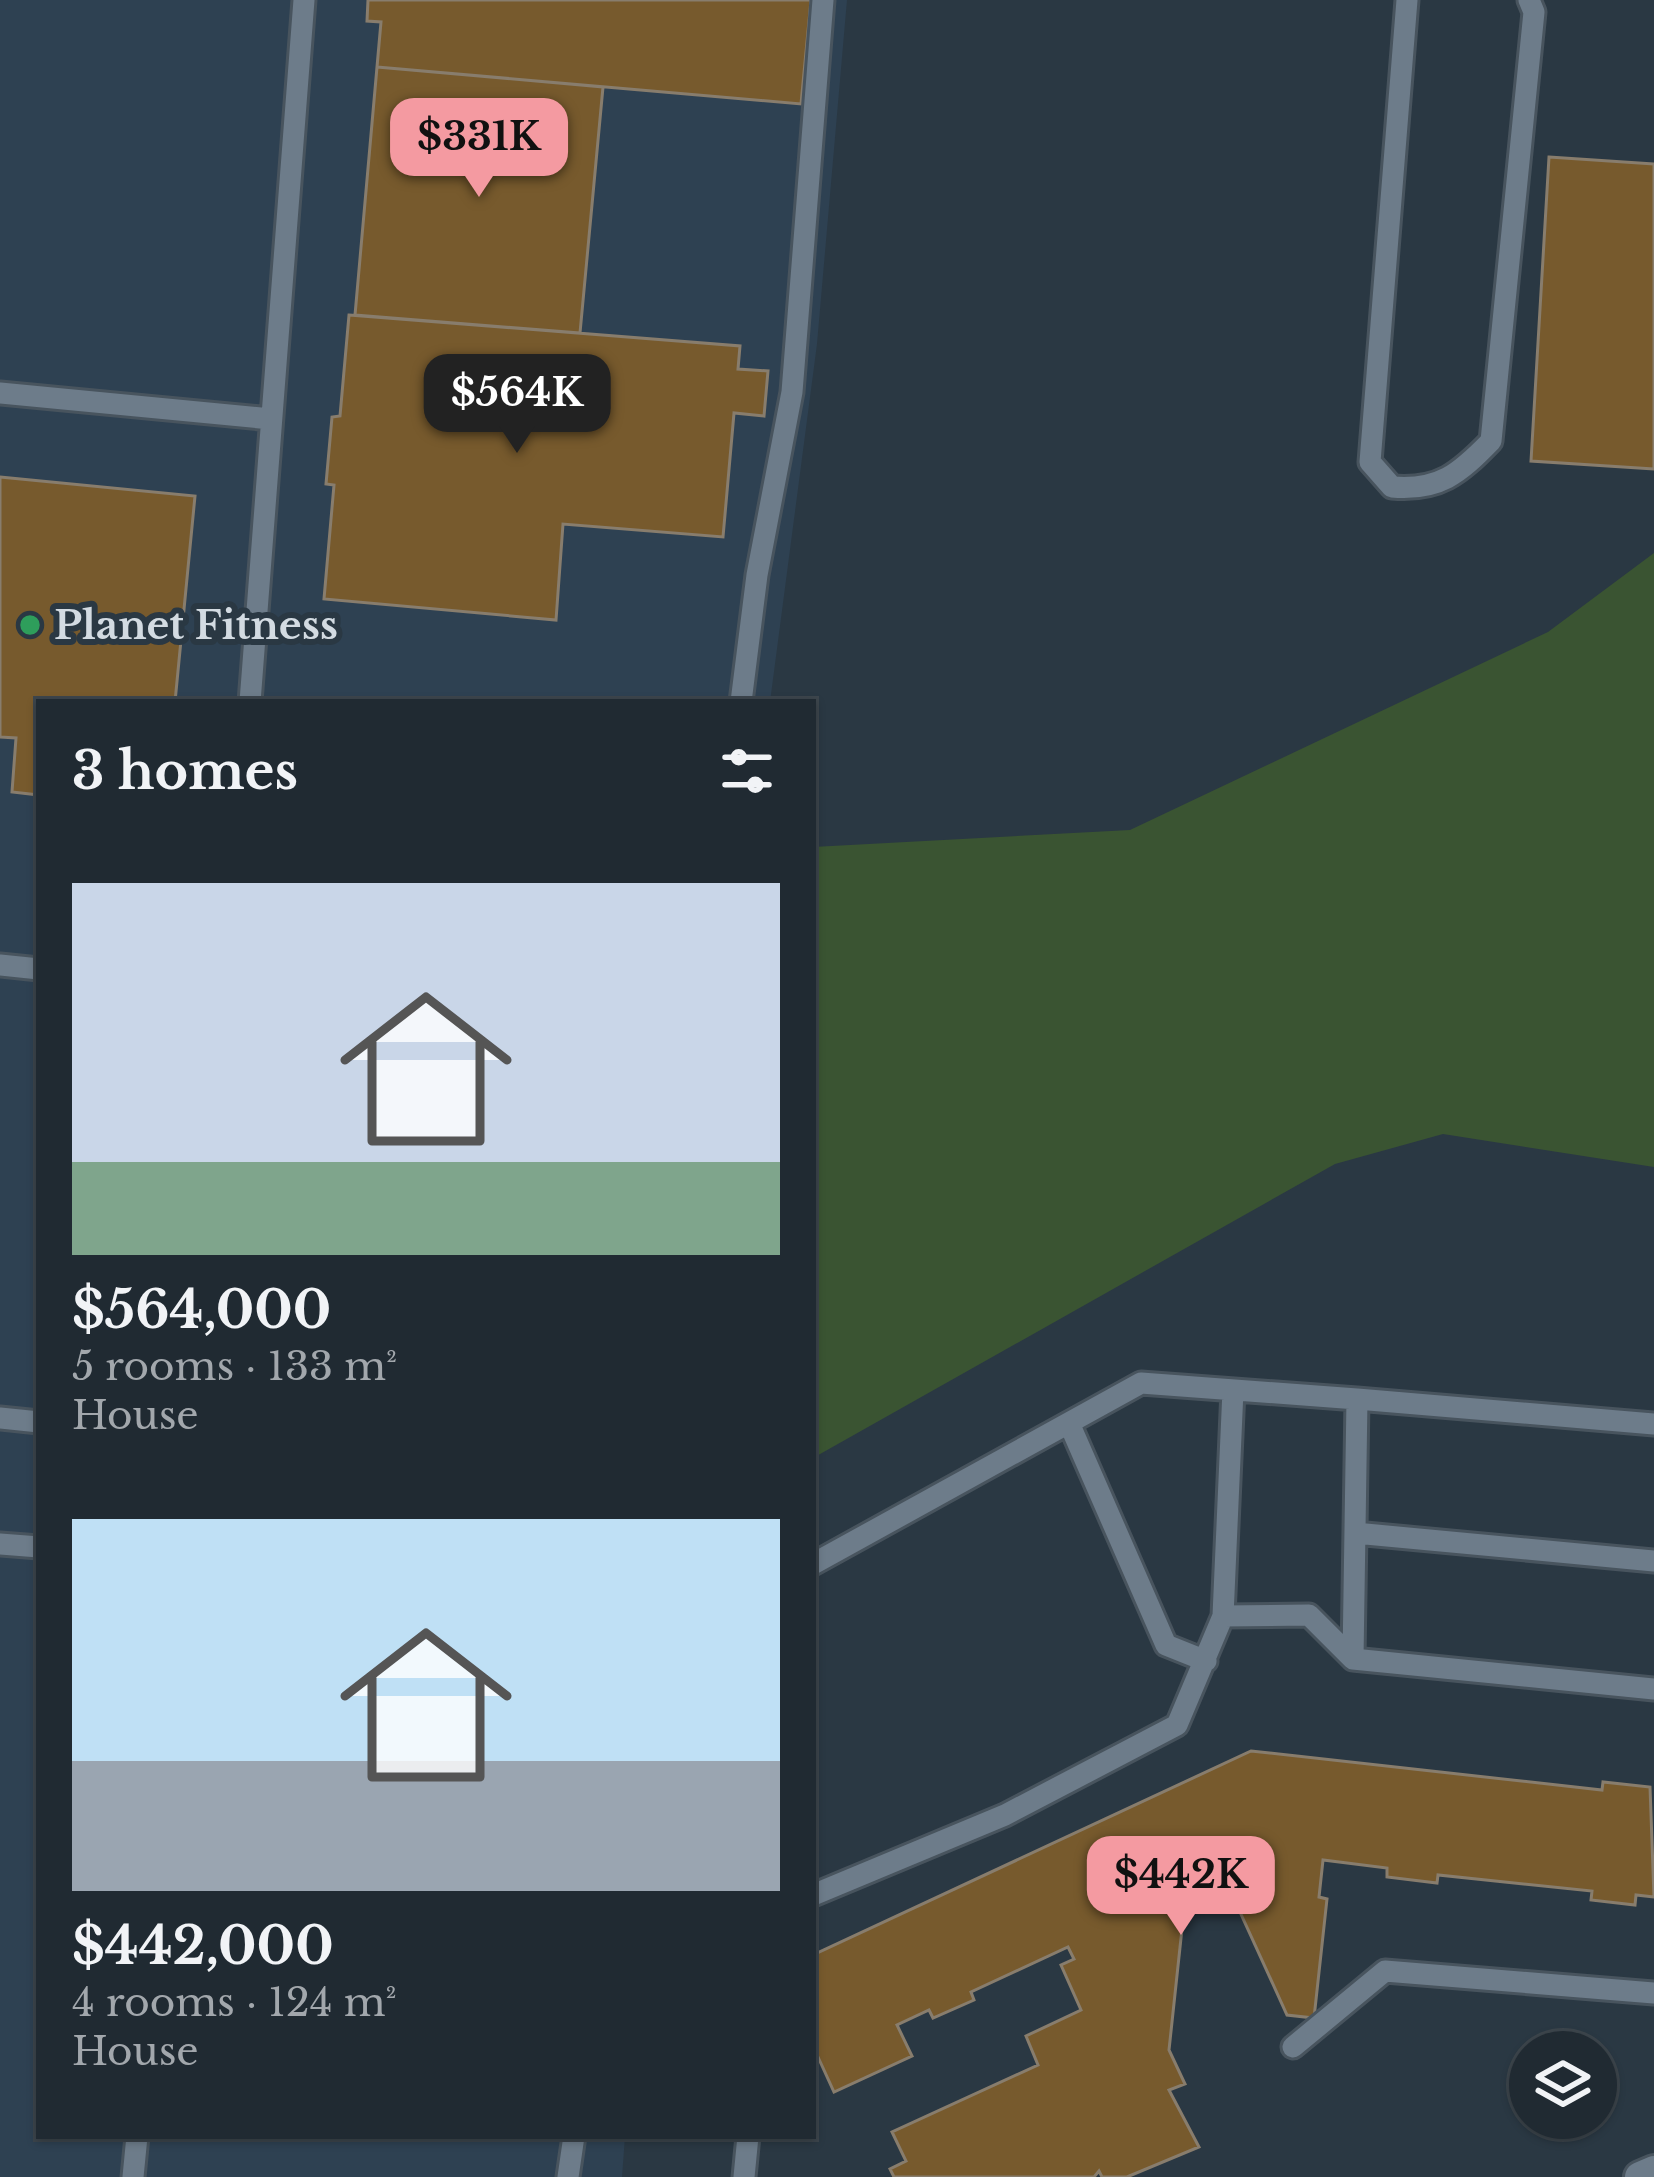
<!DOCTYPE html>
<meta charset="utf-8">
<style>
body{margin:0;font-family:"Libre Baskerville",serif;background:#28323a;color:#f1f3f6;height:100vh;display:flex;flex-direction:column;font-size:45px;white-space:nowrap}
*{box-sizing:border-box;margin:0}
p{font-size:39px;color:#a2a7ac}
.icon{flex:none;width:66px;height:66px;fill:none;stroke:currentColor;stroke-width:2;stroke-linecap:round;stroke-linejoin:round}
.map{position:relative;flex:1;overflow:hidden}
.panel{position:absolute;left:36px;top:699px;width:780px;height:1440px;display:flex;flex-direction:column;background:#202a32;border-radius:0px;box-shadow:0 3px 9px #0004,0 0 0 3px #3d464d}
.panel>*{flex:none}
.buttons{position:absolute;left:1509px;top:2031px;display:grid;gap:24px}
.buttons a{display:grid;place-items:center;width:108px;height:108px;border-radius:50%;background:#202a32;box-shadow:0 3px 9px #0004,0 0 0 3px #3d464d;font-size:60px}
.price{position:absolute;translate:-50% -102px;padding:0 27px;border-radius:24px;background:#f49aa1;color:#111;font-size:39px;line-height:78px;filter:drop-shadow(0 3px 6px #0008)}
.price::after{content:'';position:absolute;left:50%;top:72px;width:36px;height:27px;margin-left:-18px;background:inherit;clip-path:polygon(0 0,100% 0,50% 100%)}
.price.active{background:#222;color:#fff}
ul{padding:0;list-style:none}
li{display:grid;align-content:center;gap:24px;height:636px;padding:0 36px}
li span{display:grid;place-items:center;height:372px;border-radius:0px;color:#555}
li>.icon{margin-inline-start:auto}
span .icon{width:216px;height:216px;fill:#fffc;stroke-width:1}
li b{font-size:51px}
h2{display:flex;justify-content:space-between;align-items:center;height:144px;padding:0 36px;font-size:51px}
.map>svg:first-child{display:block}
.built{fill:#2e4152}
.green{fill:#3a5432}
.building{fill:#775a2d;stroke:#887d6d;stroke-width:3}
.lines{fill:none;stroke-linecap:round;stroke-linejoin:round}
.lane-casing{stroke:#48545e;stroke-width:27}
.street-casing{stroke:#48545e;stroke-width:36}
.lane{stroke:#6d7c8a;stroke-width:21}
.street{stroke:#6d7c8a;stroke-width:30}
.leisure-dot{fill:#2e9e5b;stroke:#2a3843;stroke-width:4.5}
.labels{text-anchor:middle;stroke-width:12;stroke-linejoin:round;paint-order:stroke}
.poi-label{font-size:39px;font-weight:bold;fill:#d3dbe2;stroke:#2a3843;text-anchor:start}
</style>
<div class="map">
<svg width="1654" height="2177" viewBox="0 0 1654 2177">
<rect width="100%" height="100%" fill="#2a3843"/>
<path class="built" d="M0 0H847L817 344 770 702H39V2136H625L622 2177H0Z"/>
<path class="green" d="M1654 553V1167L1443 1134 1335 1164 813 1458V847L1130 830 1548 632Z"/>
<path class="building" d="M368 0H811L801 104 377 67 381 22 367 21Z
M377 67 603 87 580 333 355 315Z
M1549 157 1654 164V469L1531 461Z
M349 315 740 346 738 369 768 371 764 416 734 413 723 537 563 524 556 620 324 599 334 485 326 484 332 417 340 416Z
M0 477 195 496 175 702H39V795L12 792 16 738 0 737Z
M1251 1751 1602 1790 1603 1782 1650 1787 1654 1897 1636 1895 1635 1905 1591 1900 1592 1891 1438 1875 1437 1883 1387 1877V1868L1323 1860 1319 1897 1327 1899 1314 2018 1287 2015 1235 1901 1244 1902 1238 1889H1231L1184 1910 1169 2050 1185 2084 1169 2090 1199 2147 1127 2177H1102L1099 2171 1094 2177H894L890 2169 906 2161 892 2132 1038 2065 1026 2036 1081 2010 1061 1965 1074 1959 1068 1947 971 1992 974 2000 933 2018 929 2010 897 2025 912 2056 834 2092 813 2046V1955Z"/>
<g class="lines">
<defs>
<path id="lane" d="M1407 0 1370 462 1392 487C1439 491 1459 474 1491 441L1534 12 1529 0
M0 393 271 419
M250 702 304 0
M741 702 757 575 792 392 823 0
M0 965 39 969
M0 1418 39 1422
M1069 1423 1166 1645 1206 1661
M1355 1533 1654 1561
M0 1544 39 1547
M813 1564 1141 1383 1357 1399
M1223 1616 1233 1390
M1353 1659 1357 1399 1654 1424
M813 1895 1005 1815 1177 1725 1223 1616 1309 1615 1353 1659 1654 1689
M1293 2047 1385 1971 1654 1993
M133 2177 137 2136
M568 2177 574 2136
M744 2177 748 2136"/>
<path id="street" d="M1640 2177 1654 2171"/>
</defs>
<use href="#lane" class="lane-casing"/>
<use href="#street" class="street-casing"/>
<use href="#lane" class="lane"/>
<use href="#street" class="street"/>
</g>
<circle class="leisure-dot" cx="30" cy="625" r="12"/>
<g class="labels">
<g class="poi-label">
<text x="54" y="639">Planet Fitness</text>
</g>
</g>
</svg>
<div class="buttons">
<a><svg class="icon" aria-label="layers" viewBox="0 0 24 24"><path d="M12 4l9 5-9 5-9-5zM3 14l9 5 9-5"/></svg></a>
</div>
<b class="price" style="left:479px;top:200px">$331K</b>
<b class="price active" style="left:517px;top:456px">$564K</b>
<b class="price" style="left:1181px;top:1938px">$442K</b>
<section class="panel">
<h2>3 homes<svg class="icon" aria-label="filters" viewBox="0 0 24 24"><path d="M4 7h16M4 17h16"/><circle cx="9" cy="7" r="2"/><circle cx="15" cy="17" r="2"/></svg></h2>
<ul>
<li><span style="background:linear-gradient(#c9d6e8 75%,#7fa58c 0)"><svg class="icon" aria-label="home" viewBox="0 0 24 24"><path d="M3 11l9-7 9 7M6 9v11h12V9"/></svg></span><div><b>$564,000</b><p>5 rooms · 133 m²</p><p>House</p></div></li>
<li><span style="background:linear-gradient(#bfe0f5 65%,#9aa5b1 0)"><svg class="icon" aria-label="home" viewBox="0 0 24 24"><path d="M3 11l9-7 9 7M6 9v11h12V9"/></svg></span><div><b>$442,000</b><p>4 rooms · 124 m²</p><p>House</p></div></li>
</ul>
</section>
</div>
